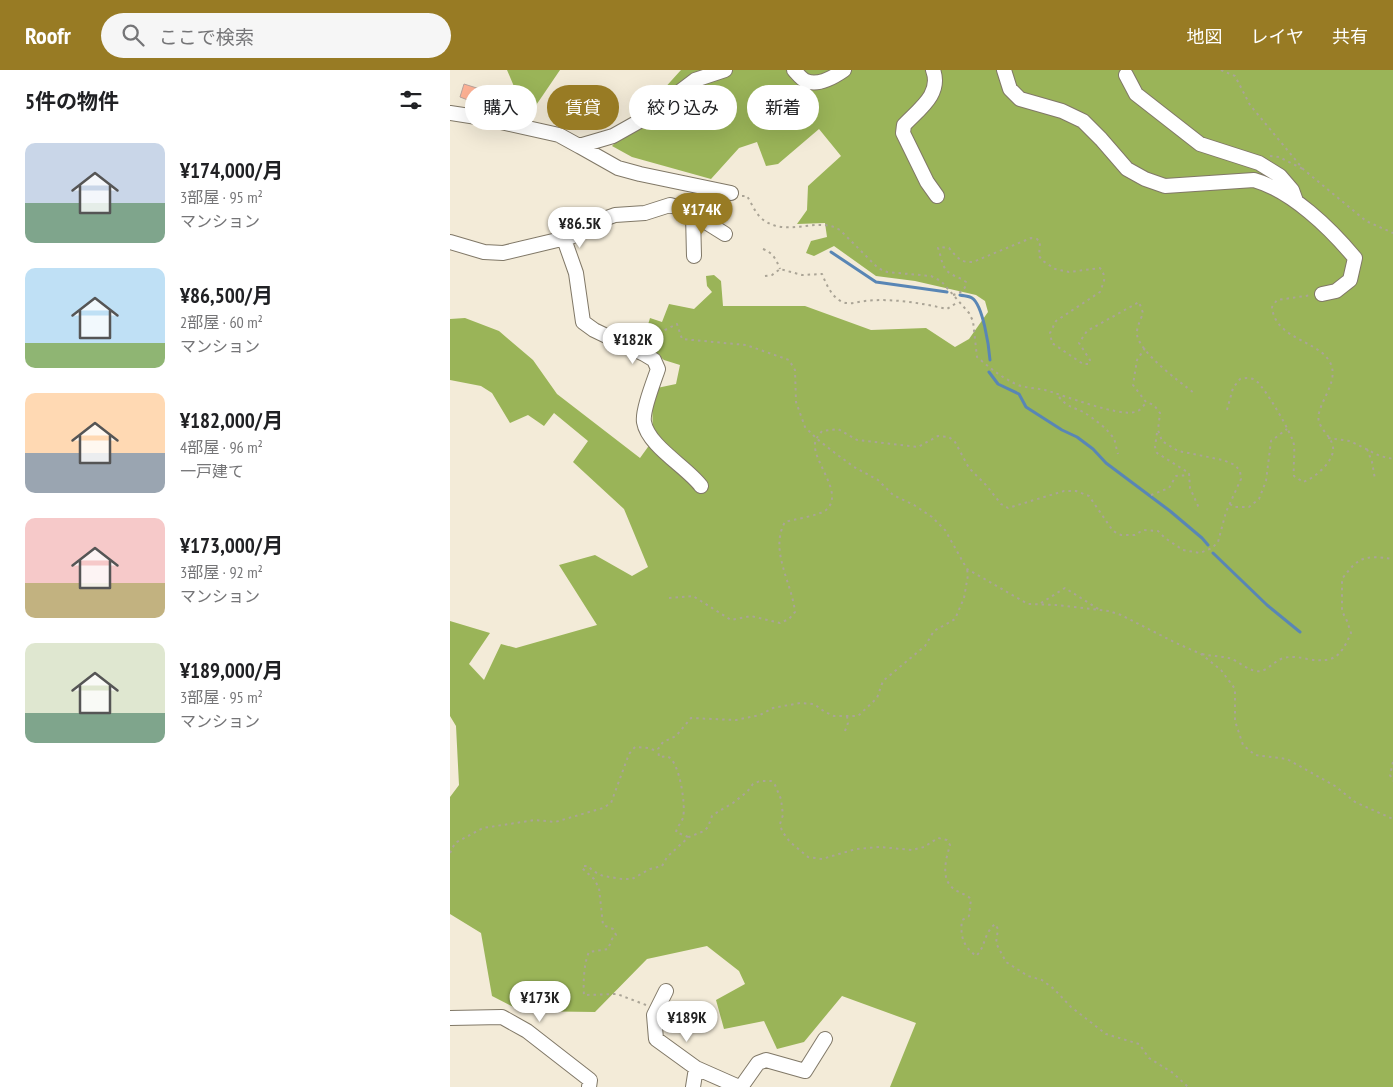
<!DOCTYPE html>
<html lang="ja">
<meta charset="utf-8">
<style>
body{margin:0;font-family:"PT Sans Narrow","Noto Sans JP",sans-serif;background:#f6f6f6;color:#202124;height:100vh;display:flex;flex-direction:column;font-size:19px;white-space:nowrap}
*{box-sizing:border-box;margin:0}
p{font-size:16px;color:#757577}
.icon{flex:none;width:28px;height:28px;fill:none;stroke:currentColor;stroke-width:2;stroke-linecap:round;stroke-linejoin:round}
.map{position:relative;flex:1;overflow:hidden}
.panel{display:flex;flex-direction:column;background:#fff;width:450px}
.panel>*{flex:none}
.top-card{position:absolute;left:15px;top:15px;width:475px;height:45px;display:flex;gap:10px}
.price{position:absolute;translate:-50% -42px;padding:0 11px;border-radius:18px;background:#fff;color:#222;font-size:16px;line-height:32px;filter:drop-shadow(0 1px 2px #0008)}
.price::after{content:'';position:absolute;left:50%;top:30px;width:15px;height:11px;margin-left:-8px;background:inherit;clip-path:polygon(0 0,100% 0,50% 100%)}
.price.current{background:#987b24;color:#fff}
ul{padding:0;list-style:none}
li{display:flex;align-items:center;gap:15px;height:125px;padding:0 25px}
li span{display:grid;place-items:center;flex:none;width:140px;height:100px;border-radius:10px;color:#555}
li>.icon{margin-inline-start:auto}
span .icon{width:60px;height:60px;fill:#fffc;stroke-width:1}
li b{font-size:21px}
h2{display:flex;justify-content:space-between;align-items:center;height:60px;padding:0 25px;font-size:21px}
.tag{padding:0 18px;border-radius:22px;background:#fff;box-shadow:0 5px 20px #0002;font-size:18px;line-height:45px}
.tag.current{background:#987b24;color:#fff}
header{display:flex;align-items:center;gap:30px;box-sizing:border-box;height:70px;padding:0 25px;background:#987b24;color:#fff}
header strong{font-size:24px}
nav{display:flex;gap:28px;margin-inline-start:auto;font-size:18px}
.search{width:350px;height:45px;background:#f6f6f6;display:flex;align-items:center;gap:12px;box-sizing:border-box;padding:0 18px;border-radius:28px;color:#757577;font-size:19px}
main{display:flex;flex:1;min-height:0}
.map>svg:first-child{display:block}
.forest{fill:#9ab458}
.lines{fill:none;stroke-linecap:round;stroke-linejoin:round}
.stream{stroke:#5986b5;stroke-width:3}
.building{fill:#ffb295;stroke:#b8a39c}
.minor-casing{stroke:#807867;stroke-width:16}
.path{stroke:#aaa496;stroke-width:2;stroke-dasharray:2.5 4;stroke-linecap:butt}
.minor{stroke:#fff;stroke-width:14}
</style>
<header>
<strong>Roofr</strong>
<div class="search"><svg class="icon" aria-label="search" viewBox="0 0 24 24"><circle cx="10" cy="10" r="6"/><path d="M15 15l6 6"/></svg>ここで検索</div>
<nav><a>地図</a><a>レイヤ</a><a>共有</a></nav>
</header>
<main>
<section class="panel">
<h2>5件の物件<svg class="icon" aria-label="filters" viewBox="0 0 24 24"><path d="M4 7h16M4 17h16"/><circle cx="9" cy="7" r="2"/><circle cx="15" cy="17" r="2"/></svg></h2>
<ul>
<li><span style="background:linear-gradient(#c9d6e8 60%,#7fa58c 0)"><svg class="icon" aria-label="home" viewBox="0 0 24 24"><path d="M3 11l9-7 9 7M6 9v11h12V9"/></svg></span><div><b>¥174,000/月</b><p>3部屋 · 95 m²</p><p>マンション</p></div></li>
<li><span style="background:linear-gradient(#bfe0f5 75%,#8fb573 0)"><svg class="icon" aria-label="home" viewBox="0 0 24 24"><path d="M3 11l9-7 9 7M6 9v11h12V9"/></svg></span><div><b>¥86,500/月</b><p>2部屋 · 60 m²</p><p>マンション</p></div></li>
<li><span style="background:linear-gradient(#ffd9b3 60%,#9aa5b1 0)"><svg class="icon" aria-label="home" viewBox="0 0 24 24"><path d="M3 11l9-7 9 7M6 9v11h12V9"/></svg></span><div><b>¥182,000/月</b><p>4部屋 · 96 m²</p><p>一戸建て</p></div></li>
<li><span style="background:linear-gradient(#f6c9c9 65%,#c2b280 0)"><svg class="icon" aria-label="home" viewBox="0 0 24 24"><path d="M3 11l9-7 9 7M6 9v11h12V9"/></svg></span><div><b>¥173,000/月</b><p>3部屋 · 92 m²</p><p>マンション</p></div></li>
<li><span style="background:linear-gradient(#dfe7d0 70%,#7fa58c 0)"><svg class="icon" aria-label="home" viewBox="0 0 24 24"><path d="M3 11l9-7 9 7M6 9v11h12V9"/></svg></span><div><b>¥189,000/月</b><p>3部屋 · 95 m²</p><p>マンション</p></div></li>
</ul>
</section>
<div class="map">
<svg width="943" height="1017" viewBox="0 0 943 1017">
<rect width="100%" height="100%" fill="#f3ebd8"/>
<path class="forest" d="M57 0H110L76 50 69 46 71 33Z
M231 0H943V1017H440L466 953 392 926 354 972 327 979 314 951 274 959 266 930 295 914 289 901 257 876 197 889 145 942 71 941 42 926 31 863 0 844V727L9 715 6 656 0 646V551L40 563 19 594 34 610 51 574 66 578 147 555 109 495 145 485 182 506 198 497 174 439 123 392 138 371 104 343 94 356 78 345 60 353 42 323 31 316 0 310V249L15 248 49 261 83 290 107 324 190 388 203 370 202 327 207 318 226 314 230 295 214 290 204 282 191 278 200 248 212 252 219 234 244 239 262 222 257 216 256 206 264 205 271 211 273 236H355L421 260 476 258 505 277 519 269 538 242 535 231 526 225 465 211 426 206 384 176 364 186 356 183 361 171 377 167 375 153 347 154 357 140 358 116 391 86 369 59 328 94 316 96 307 72 289 78 261 109 182 87 162 76Z"/>
<g class="lines">
<path class="stream" d="M381 182 426 212 497 222
M510 225C513 226 519 226 522 228 533 235 539 277 540 290
M539 302 548 314 569 324 576 337 612 360 627 367 643 379 656 393 720 441 752 468 758 475
M763 483 817 535 850 562"/>
</g>
<path class="building" d="M14 14 33 20 31 26 57 32 54 41 39 36V38L10 27Z"/>
<g class="lines">
<defs>
<path id="minor" d="M344 0C347 3 351 9 356 11 368 16 384 7 394 0
M483 0C492 24 469 39 454 55L453 63 477 112 487 126
M554 0 560 19 570 29 612 41 633 51 651 69 677 99 695 109 715 116 804 110C842 121 880 158 905 188L900 210 886 221 872 224
M676 5 686 24 750 74 809 93 830 106 842 120 846 131
M0 43 33 48 109 65 129 76 163 66 195 48 245 10 275 0
M129 76 168 98 190 104 281 123
M243 144 275 164
M114 169 126 203 133 252 144 260 194 284 204 290 208 299C204 311 192 341 194 352 198 376 237 397 251 416
M0 172 34 182 53 183 120 167 126 165 140 154 165 145 195 143 220 135 234 139 243 144 244 186
M216 921 204 945 206 969 246 998 243 1017
M0 948 52 947 77 961 140 1010 139 1017
M246 998 289 1017
M291 1017 308 993 316 990 355 1001 375 969"/>
</defs>
<use href="#minor" class="minor-casing"/>
<path class="path" d="M771 0 785 6 800 35 853 99 916 151 943 163
M820 86 829 87 853 99
M292 126H297C302 134 307 147 315 151 339 167 368 146 390 160L428 198 437 202 481 206 491 211 519 243 523 251 527 287C540 298 552 308 568 315 576 318 586 318 595 320 613 325 669 347 685 342 690 341 694 336 696 332
M313 179C323 183 326 189 330 199
M315 206 322 205 330 199 352 205 372 204C376 213 380 224 389 230 397 236 406 232 415 231 442 228 471 233 497 239L508 232
M503 225C510 223 516 220 516 212 511 208 506 207 501 204 491 198 492 188 488 178L490 177 499 178C507 187 510 193 523 192L581 168 587 169 590 172 589 186 593 191 605 199 619 202 650 198C658 209 653 212 650 222L606 251 600 263 602 273 633 294H639L640 290 629 273 637 261 689 232 693 243C691 249 686 258 687 265 691 284 729 311 744 323
M201 274 215 260 227 254 232 269 296 275 339 290 345 300 346 332 355 357 367 369 385 383 404 397 428 410 443 425 464 435 482 447 495 460 517 499 578 534 606 535 659 541 671 545 726 573 751 584 771 600 785 619V651L793 675 805 685 837 689 885 716 905 732 943 749
M609 327C618 338 624 337 635 343 643 348 659 360 664 369 666 373 666 379 668 384
M777 340 783 318 790 309C795 308 800 307 805 310 813 314 843 365 844 375 845 385 843 396 844 406L853 412C865 408 885 391 883 377 881 364 865 357 869 343 873 326 891 307 878 289 864 270 825 268 822 237L827 230 862 225
M707 363 705 377 707 383 739 403 740 418 749 438
M878 368 900 371 930 386 943 389
M917 379 922 392 925 409
M701 425 719 418 726 406 740 405
M780 434 784 437H799L809 429 816 411 821 371 837 359
M219 528 243 526 281 550 301 546 330 553 339 549 345 542C342 513 319 480 335 452 345 449 368 446 376 440 395 424 363 392 365 374 365 369 369 365 372 361L388 359 407 370 468 377 488 366 499 367 505 372 519 398 536 415 551 434 558 438 614 421H626L639 426 663 461 671 465H685L693 460 708 461 715 468 733 480 750 483 762 478 768 472 776 442 791 409 790 401 785 395 773 390 728 381 712 371 708 360 710 343 704 335 696 332 683 315 687 290 695 278
M591 533 615 518 650 540
M752 584C761 586 770 586 779 588 789 591 800 603 811 601 818 600 825 590 834 588 841 586 849 587 857 589 884 593 890 588 901 563L897 551 892 541V509C909 486 915 485 943 489
M395 661 398 653 397 646
M943 692 940 705 943 711
M238 767 226 762C227 757 231 753 233 748 236 736 230 696 220 688 217 685 213 687 209 687L208 679 213 672 226 666 241 648 286 650 310 645 323 638 350 633 364 634 375 642 384 646H408L427 628 433 611 475 576 484 561 505 549 514 528 518 505 517 499
M0 783 5 773 33 758 85 750 105 752 153 738 161 733 179 684 185 677 198 678 207 681
M196 935 167 924 134 925C133 914 134 892 139 882L158 879 162 869 166 865 163 859 153 855 149 818 144 809 132 798 134 796H138L143 801 153 806 172 809H182L200 799 212 796 217 787 231 774 239 767 254 761 258 757 262 746 269 741 283 733 297 722 303 714 310 711H321L325 715 331 729 333 745 330 754 332 761 340 772 358 787 372 789 406 779 430 777 462 780 474 777 488 768 497 770 500 775C496 789 490 809 504 819 509 823 516 824 521 829L519 846 512 850C510 866 513 876 526 886 536 877 533 864 545 854L548 859 546 873 556 892 578 906 592 910 604 919 621 937 656 964 689 974 699 988 723 1003 738 1017"/>
<use href="#minor" class="minor"/>
</g>
</svg>
<b class="price current" style="left:252px;top:165px">¥174K</b>
<b class="price" style="left:130px;top:179px">¥86.5K</b>
<b class="price" style="left:183px;top:295px">¥182K</b>
<b class="price" style="left:90px;top:953px">¥173K</b>
<b class="price" style="left:237px;top:973px">¥189K</b>
<div class="top-card">
<a class="tag">購入</a>
<a class="tag current">賃貸</a>
<a class="tag">絞り込み</a>
<a class="tag">新着</a>
</div>
</div>
</main>
